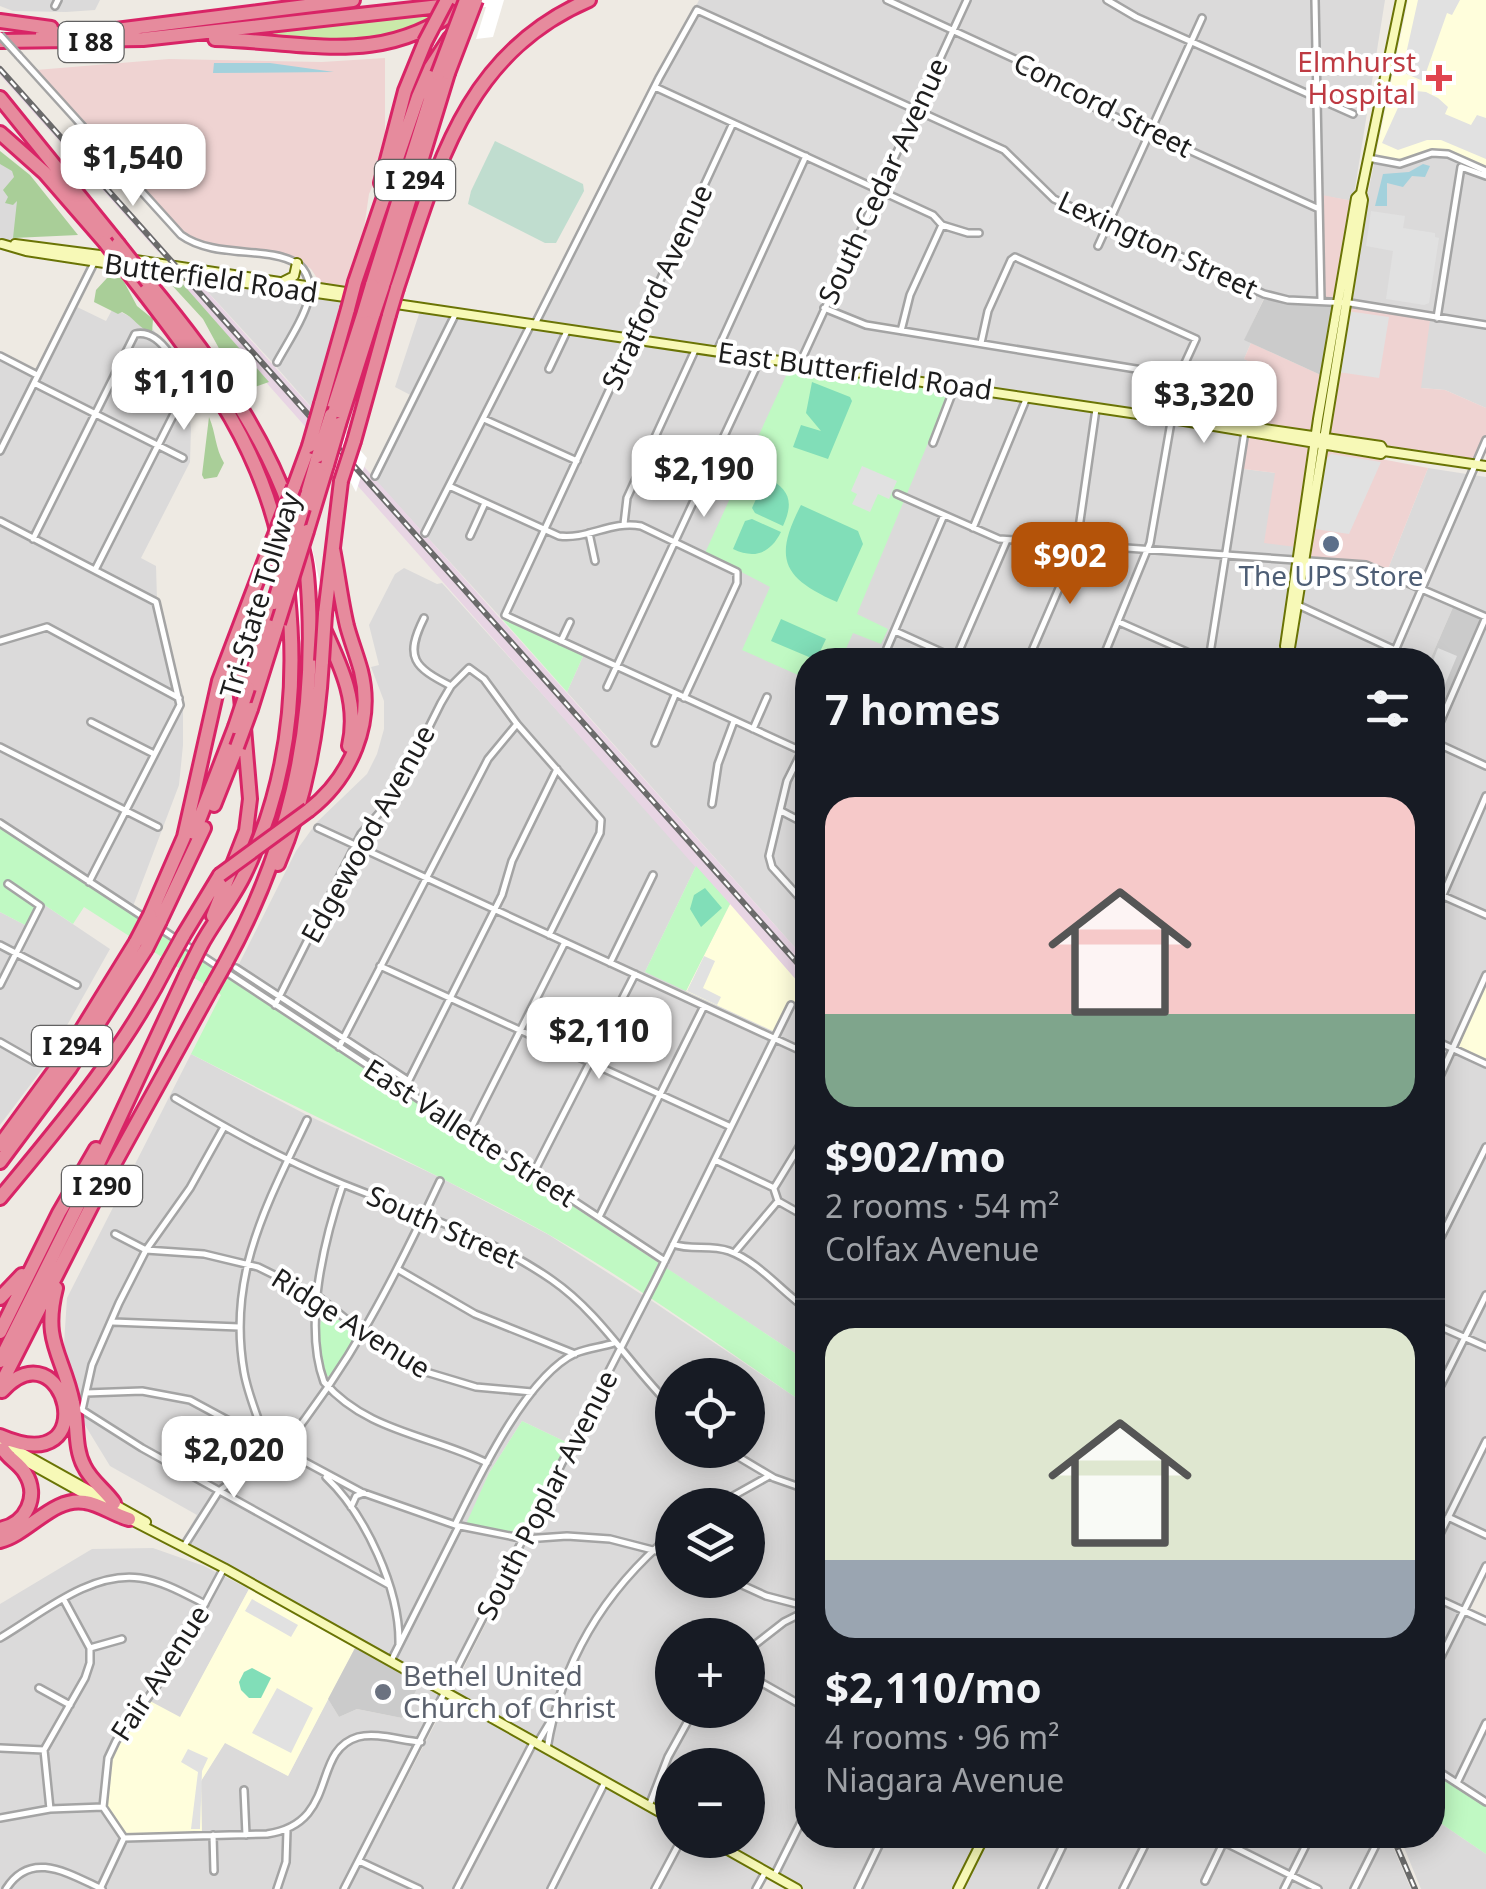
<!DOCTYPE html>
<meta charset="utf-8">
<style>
body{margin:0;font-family:"Noto Sans",sans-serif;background:#242831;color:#f1f3f6;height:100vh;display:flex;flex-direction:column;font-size:38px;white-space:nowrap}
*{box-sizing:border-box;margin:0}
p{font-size:32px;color:#9ea1a6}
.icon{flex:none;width:55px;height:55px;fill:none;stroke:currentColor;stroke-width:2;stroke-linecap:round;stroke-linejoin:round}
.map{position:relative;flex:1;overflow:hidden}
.sheet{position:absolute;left:795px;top:648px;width:650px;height:1200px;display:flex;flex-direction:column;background:#171b24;border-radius:40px;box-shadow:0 5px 25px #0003}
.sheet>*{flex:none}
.fabs{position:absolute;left:655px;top:1358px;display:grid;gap:20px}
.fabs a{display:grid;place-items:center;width:110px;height:110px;border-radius:50%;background:#171b24;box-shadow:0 5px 25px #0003;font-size:50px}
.price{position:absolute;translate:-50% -85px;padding:0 22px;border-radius:20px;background:#fff;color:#222;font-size:32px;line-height:65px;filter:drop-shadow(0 2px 5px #0008)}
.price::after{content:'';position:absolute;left:50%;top:60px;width:30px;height:22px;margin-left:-15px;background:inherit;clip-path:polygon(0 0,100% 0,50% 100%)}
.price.on{background:#b45309;color:#fff}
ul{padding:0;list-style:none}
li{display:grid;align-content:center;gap:20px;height:530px;padding:0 30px}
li+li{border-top:2px solid #363941}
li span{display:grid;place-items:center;height:310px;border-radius:30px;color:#555}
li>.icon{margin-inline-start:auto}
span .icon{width:180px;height:180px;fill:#fffc;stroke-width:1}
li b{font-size:42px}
h2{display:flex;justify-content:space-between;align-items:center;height:120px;padding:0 30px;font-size:42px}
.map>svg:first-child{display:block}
.residential{fill:#dbdada;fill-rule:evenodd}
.commercial{fill:#efd3d2}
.industrial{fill:#e8d5e4}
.education{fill:#fffedc}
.religious{fill:#cbcbcb}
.grass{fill:#cae9a9}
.forest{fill:#a9ce98}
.wetland{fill:#c0ddcf}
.park{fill:#c0f9c3}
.pitch{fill:#81deb8}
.parking{fill:#e1e1e1}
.water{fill:#a3d1dc}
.pier{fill:#fff}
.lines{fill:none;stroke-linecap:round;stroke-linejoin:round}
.minor-casing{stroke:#a4a4a4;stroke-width:10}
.secondary-casing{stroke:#6a7405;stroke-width:12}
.motorway-casing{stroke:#d82466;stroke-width:18}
.minor{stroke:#fff;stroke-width:5}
.secondary{stroke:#f7f9b7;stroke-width:8}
.motorway{stroke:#e68b9d;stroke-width:12}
.rail-casing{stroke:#6b6b6b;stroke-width:6}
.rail{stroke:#fff;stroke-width:2.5;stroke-dasharray:8;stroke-linecap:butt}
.minor-bridge-casing{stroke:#a4a4a4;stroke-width:10;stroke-linecap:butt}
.motorway-bridge-casing{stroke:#d82466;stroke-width:18;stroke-linecap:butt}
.minor-bridge{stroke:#fff;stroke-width:5}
.motorway-bridge{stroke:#e68b9d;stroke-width:12}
.health-dot{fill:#e0444e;stroke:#fff;stroke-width:4}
.service-dot{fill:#5c6f8a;stroke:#fff;stroke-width:4}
.worship-dot{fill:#6b7280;stroke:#fff;stroke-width:4}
.labels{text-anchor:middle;stroke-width:8;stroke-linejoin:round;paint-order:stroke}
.shield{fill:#fff;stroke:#616161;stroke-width:2.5}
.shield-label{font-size:25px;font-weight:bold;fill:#1d1d1d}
.health-label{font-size:28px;fill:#be3a42;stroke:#fff;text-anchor:end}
.street-label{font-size:28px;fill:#1d1d1d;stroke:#fff}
.service-label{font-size:28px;fill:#4e5e75;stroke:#fff}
.worship-label{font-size:28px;fill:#5b616d;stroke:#fff;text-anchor:start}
</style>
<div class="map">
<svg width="1486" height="1889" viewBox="0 0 1486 1889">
<rect width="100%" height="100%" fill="#eeeae3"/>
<path class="residential" d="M0 0H100L95 10 66 12 13 11 0 6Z
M699 0H1385L1353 201 1318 195 1319 298 1298 299 1266 294 1245 339 1251 343 1244 359 1272 372 1247 424 539 321Z
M0 156 20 172 18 245 0 242Z
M1433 156 1449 158 1486 174V408L1445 390 1421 388 1344 307 1374 164 1396 167Z
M196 279 349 302 314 410 272 362Z
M75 306 106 321 113 308 152 328 171 352 185 381 191 429 190 462 141 558 156 566 157 600 0 520V454Z
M420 311 1240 435 1236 468 1275 473 1296 547 1282 660H808L807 752 506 614 503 620 376 481 418 399 395 387Z
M0 357 36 375 0 447Z
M1428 468 1486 477V614L1388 569Z
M0 523 158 604 183 709V745L179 785 132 909 0 821Z
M1304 563 1367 567 1454 605 1430 660H1289Z
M404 568 437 584 442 583 693 861 696 866 645 972 789 1003 800 1001 805 990 807 993V1361L666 1268 669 1259 407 1090 411 1081 238 966 296 851 317 822 367 774 377 754 384 729V701L371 667 379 665 369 625 395 574Z
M1486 620V764L1433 740Z
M584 654 807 757V961L567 692Z
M1433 744 1486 769V1561L1463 1609 1433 1595Z
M40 902 110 949 43 1068 0 1125V912L27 926Z
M191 1054 307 1115 441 1178 549 1235 644 1296 568 1443 522 1421 489 1473 467 1524 522 1534 449 1682 438 1685 182 1540 197 1515 110 1466 80 1417 64 1344 67 1298Z
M649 1299 807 1405 808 1835H982L955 1889H804L716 1840H748V1765H672V1816L451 1693ZM672 1375H748V1450H672ZM672 1505H748V1580H672ZM672 1635H748V1710H672Z
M153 1548 204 1566 249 1589 180 1718 150 1702 112 1755 201 1781 225 1742 288 1776 328 1699 339 1717 357 1709 402 1718 420 1683 443 1695 341 1889H0V1604L92 1549Z
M1433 1597 1462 1611 1433 1671Z
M1464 1613 1486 1623V1800L1433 1765 1432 1678Z
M448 1699 672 1823V1840H702L762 1873 754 1889H349Z
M1433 1818 1486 1854V1889H1421L1399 1835H1432Z
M990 1835H1388L1411 1889H964Z"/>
<path class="commercial" d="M385 58V157L369 194 355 290 321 284 311 269 296 258 206 244 182 233 36 70 169 59 322 62Z
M1317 194 1353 201 1336 299 1319 298Z
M1344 307 1430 320 1421 388 1445 390 1486 408V435L1475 459 1326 436Z
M1251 343 1323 376 1313 433 1247 424 1272 373 1244 359Z
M1241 435 1311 446 1296 547 1264 543 1275 473 1236 468Z
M1324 448 1428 468 1388 569 1360 561 1307 558Z"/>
<path class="industrial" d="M0 65 169 254 158 252 0 75Z
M179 284 204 288 807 961V993Z"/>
<path class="education" d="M1408 0H1486V174L1449 158 1433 156 1396 167 1374 164Z
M730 904 805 990 800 1002 789 1003 775 1032 686 991Z
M1486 980V1062L1458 1049Z
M249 1589 355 1648 288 1776 225 1743 201 1781 202 1834 126 1835 106 1805 107 1775 112 1755 150 1701 180 1717Z"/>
<path class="religious" d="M1264 299 1290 304 1333 306 1323 376 1244 340Z
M1454 605 1483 618 1433 736 1430 660Z
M355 1648 420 1683 402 1718 357 1709 339 1717 328 1699Z"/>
<path class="grass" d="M437 12 429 25 359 44 244 37V34Z"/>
<path class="forest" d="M0 151 30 175 78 235 13 238 17 201 13 205 5 203 8 197 3 190 14 177 12 171 0 164Z
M107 278H122L137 306 153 319 152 333C138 328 135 318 122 312L118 314 94 302 96 290Z
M168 281 181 282 269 382 249 389 240 387 203 319Z
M209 417C216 433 215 448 224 463L217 477 204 479 202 475Z"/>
<path class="wetland" d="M495 141 583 184 584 191 556 243H545L468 204 471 191Z"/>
<path class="park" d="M790 367 950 390 857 614 888 629 881 644 853 633 841 660H808L807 679 742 650 770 587 705 553Z
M505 617 584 654 567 692 503 620Z
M0 827 807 1361V1405C721 1347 636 1284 546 1233 430 1169 309 1115 191 1054L221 995 84 907 73 924 40 902 27 926 0 912Z
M696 866 730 904 686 991 645 972Z
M325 1308 358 1337 332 1378 324 1374C320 1352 316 1328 325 1308Z
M522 1421 568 1443 522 1534 466 1524 489 1473Z
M1432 1765 1486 1800V1854L1433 1818Z"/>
<path class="pitch" d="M812 382 850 397 852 401 828 459 793 447 801 425 821 431 806 413Z
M766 477C790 489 794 502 783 526L755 513 752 508Z
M801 505 858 531 863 544 837 602C783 578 773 559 801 505Z
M752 519 781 532C770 554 754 559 733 549L745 521Z
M781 619 826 639 816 660 771 641Z
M705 888 722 908 701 927 690 909 694 895Z
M252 1668 271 1678 261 1698H249L241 1690 239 1682 244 1672Z"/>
<path class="parking" d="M1418 0H1460L1452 15 1447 13 1423 81 1402 72Z
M1406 90 1426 92 1438 98 1448 107 1445 114 1471 125 1477 115 1486 118V159L1441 140H1427L1398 150 1382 143Z
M1371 211 1405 216 1403 228 1435 233V237L1439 238 1429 303 1424 305 1386 299 1393 251 1366 246Z
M1347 311 1389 317 1379 378 1338 372Z
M1331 454 1381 462 1349 534 1315 529 1326 460Z
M862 466 897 481 889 499 878 494 870 512 852 504 857 494 851 491Z
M1438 648 1457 656 1433 713V661Z
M704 956 715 961 703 988 721 997 717 1005 687 991Z
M252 1599 298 1625 291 1637 245 1611Z
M277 1688 313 1708 291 1753 252 1733Z
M188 1749 208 1758 202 1771 200 1829H191L198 1772 181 1762Z"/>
<path class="water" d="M214 63H270L334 72 213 73Z
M1423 164 1430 166 1425 177 1412 176 1403 187 1387 183V206H1375L1383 174 1409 172Z"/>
<path class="pier" d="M462 0H504L493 37 476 39 486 7 458 9Z
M317 400 367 458 356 492 350 481 347 487 327 465Z
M301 496 320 584 286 683 278 623Z"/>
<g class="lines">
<defs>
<path id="minor" d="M887 0 1041 71 1096 108 1319 209
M1107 0 1136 17 1353 114
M1315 0 1321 301
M55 6 58 0
M19 56 181 235C214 259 268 246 296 263 307 269 312 286 309 298 303 320 288 342 277 362
M655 87 933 215 942 225
M733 123 505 615 808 754
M1368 158 1400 164 1432 153 1448 154 1486 171
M942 225 968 233H979
M1098 246 1202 18
M824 308 866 325 1179 376
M1437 318 1461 167 1486 176
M535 324 659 78 697 10 1004 150 1054 199 1264 294 1288 300 1350 303 1486 325
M901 331 910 295 942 225
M981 343 988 311 1011 260 1015 257 1196 339 1179 376 1150 543 1102 660
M717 351 806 156
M0 356 37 375
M800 363 967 0
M549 369 568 329
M34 383 183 458
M484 419 577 461
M933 443 955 386
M0 451 95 261
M375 476 456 313
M449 486 559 536C587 540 612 520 641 526L737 572V583L684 698
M897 494 999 539 1366 565 1486 617
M0 521 156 602 180 705 89 882
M624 524 627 498 696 348
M973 528 1027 397
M425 533 530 326
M589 533 595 561
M470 536 485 503
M33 539 135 334C161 328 183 371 185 392L95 570
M1298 605 1395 650
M424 618C404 658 414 667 451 686
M1119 622 1205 660
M895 631 959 660
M0 641 47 627 179 698
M561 641 570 622
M882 660 944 515
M955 660 1007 540
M1028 660 1076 549 1096 409
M1209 660 1245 431
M1391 660 1486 440
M607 687 760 359
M91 722 154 754
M753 729 767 697
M1432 741 1486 617
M1432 741 1486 766
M655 743 675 695
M0 747 158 827
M802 751 787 781 769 856 772 867 808 907
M712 804 718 764 734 721
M781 811 806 824
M0 823 145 918
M318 828 808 1054
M1432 891 1486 915
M1432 920 1486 796
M158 927 665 1261
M0 945 77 985
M610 963 653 875
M380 966 731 1127
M236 968 409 1081
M0 985 40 906 8 884
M275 1005 361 834 395 795 441 703 451 686 469 668 484 679 517 724 601 820 600 833 549 935
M1432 1039 1486 1064
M0 1042 35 1062
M339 1047 488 759 517 724
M404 1090 502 895 512 861 557 769
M1432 1094 1486 975
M175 1098C228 1129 281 1159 338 1182 411 1212 486 1234 552 1280 601 1314 630 1366 672 1407
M224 1127 190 1188 146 1250 119 1303 92 1365 82 1410 142 1448 389 1585
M469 1132 565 942
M715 1160 774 1188
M533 1174 635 974
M343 1184C324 1240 303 1325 324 1382 367 1432 431 1435 487 1463
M774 1188 799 1147 808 1124
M774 1189 778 1201 808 1218
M599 1217 704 1006
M115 1234 146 1250 204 1254 258 1267 319 1297 379 1346 426 1372 476 1387 532 1392
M673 1244C691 1251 710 1244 729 1251 759 1262 781 1291 808 1310
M735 1252 778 1201
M1432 1255 1486 1147
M399 1270 475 1314 575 1354
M113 1322 239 1327
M1432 1323 1486 1347
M86 1393 142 1391 190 1400 361 1492 455 1525 525 1539 567 1536 610 1539 672 1555
M1432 1403 1486 1295
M265 1439C258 1417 248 1395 244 1372 227 1275 267 1204 307 1120
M281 1450C351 1364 393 1281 440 1181
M727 1450 774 1478 808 1490
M326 1477C366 1515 400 1590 399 1644
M717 1505 769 1476
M351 1507 356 1496 364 1493
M1448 1517 1486 1535
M455 1525C478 1478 527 1375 576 1353 588 1348 602 1347 614 1343
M184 1546 219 1491 276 1449
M1432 1550 1486 1441
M731 1580 766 1596 808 1607
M1432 1596 1486 1621
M0 1638C41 1614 90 1571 140 1578 163 1581 185 1594 205 1604
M90 1648 122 1639
M748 1650 784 1622 808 1610
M391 1661 459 1526
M748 1675 808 1709
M1432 1675 1486 1566
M39 1688 70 1705
M538 1742 550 1722
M0 1748 44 1750
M547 1749C561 1662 605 1590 672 1534
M1432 1767 1486 1802
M1457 1783 1486 1723
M244 1790 246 1835
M649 1806 668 1757 694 1710
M50 1809 44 1750 85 1678 90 1663V1648L64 1600
M0 1818 50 1809 103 1807
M213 1835 214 1871
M1210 1835 1318 1889
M124 1838 267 1834C340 1823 310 1751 358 1737 377 1732 402 1741 421 1742
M124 1838 103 1807 108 1758 116 1741 172 1665 224 1568
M359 1861 419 1889
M774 1876 808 1808
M1205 1881 1227 1835
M6 1889C31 1849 69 1874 102 1889
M100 1889 124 1838
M277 1889 286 1862 287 1830
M344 1889 655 1281 791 1005
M457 1889 534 1741
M551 1889 605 1782
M655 1889 681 1840
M756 1889 766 1871
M858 1889 884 1835
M1042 1889 1068 1835
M1123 1889 1150 1835
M1284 1889 1311 1835
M1354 1889 1381 1835"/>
<path id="secondary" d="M2 244 26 251 124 266
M15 244 115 257
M129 259 372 296
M138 268 352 298
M284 281 294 276 297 263
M376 301 1178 420 1381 454 1384 451 1486 466
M1178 420 1182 417 1381 446 1384 451
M1285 646 1318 419 1356 198 1361 193
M1288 660 1363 200 1361 193 1401 0
M1 1441 146 1522
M16 1456 95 1500
M129 1519 224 1568 672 1819
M710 1840 797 1889
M958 1889 985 1835"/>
<path id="motorway" d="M0 21 51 28
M42 34 108 31 353 0
M215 39C310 42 382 68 464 5
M0 41 143 39 458 4
M0 98 118 244
M0 133 45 173 105 242
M381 183 405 91 425 42
M124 267C199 365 266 445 285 570
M148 282C212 359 275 445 301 544 307 563 308 584 309 604 315 734 288 850 225 964
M355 282 418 97 431 67 450 38
M372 285 438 74
M383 286 448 73
M397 288C437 170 463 54 589 0
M321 404 348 309
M331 415 364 312
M339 424 374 313
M354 441 389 315
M294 487 309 446
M303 508 318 456
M307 531 327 465
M325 614 341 481
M323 627C341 666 359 703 349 746
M240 638 238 665 242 708
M248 688 274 603
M251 709 278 623
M214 805 237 747
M309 810C351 777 374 723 361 671 357 656 351 641 347 626 341 601 338 574 333 549
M194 833 235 727
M278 864C306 799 318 732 322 661
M150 915 184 837 219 681 268 552
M213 916 246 831 250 799 244 728
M160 921 204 828
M183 936 220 875
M200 947C213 922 232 900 244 875 287 787 298 691 288 595
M0 1145 68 1052 136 942
M0 1162 70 1068 146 949
M0 1198C63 1122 123 1052 168 963
M56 1288C42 1343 63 1354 73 1403 78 1424 74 1447 84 1466 91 1481 105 1490 114 1503
M0 1298 22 1275
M0 1332 59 1213 96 1149
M0 1361 90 1181 186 975
M0 1386 97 1195 211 989
M0 1436C107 1482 64 1322 2 1391
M0 1529C26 1524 40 1496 25 1473 19 1463 9 1459 3 1449
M0 1541C28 1534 54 1496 85 1502 100 1504 114 1515 129 1519"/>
</defs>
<use href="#minor" class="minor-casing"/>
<use href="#secondary" class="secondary-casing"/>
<use href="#motorway" class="motorway-casing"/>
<use href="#minor" class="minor"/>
<use href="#secondary" class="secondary"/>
<use href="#motorway" class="motorway"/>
<defs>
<path id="rail" d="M0 69 808 975
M1392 1835 1415 1889"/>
</defs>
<use href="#rail" class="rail-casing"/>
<use href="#rail" class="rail"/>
<defs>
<path id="minor-bridge" d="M0 35 19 56"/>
<path id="motorway-bridge" d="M425 42 447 0
M448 73 476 0
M438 74 466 0
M105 242 124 267
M118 244 148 282
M348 309 355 282
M364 312 372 285
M374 313 383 286
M389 315 397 288
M309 446 321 404
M318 456 331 415
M327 465 339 424
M341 481 354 441
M268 552 294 487
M274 603 303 508
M278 623 307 531
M322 661 325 614
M235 727 248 688
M237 747 251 709
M220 875 309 810
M136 942 150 915
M146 949 160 921
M168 963 183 936
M186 975 200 947
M211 989 225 964"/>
</defs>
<use href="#minor-bridge" class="minor-bridge-casing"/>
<use href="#motorway-bridge" class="motorway-bridge-casing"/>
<use href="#minor-bridge" class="minor-bridge"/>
<use href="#motorway-bridge" class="motorway-bridge"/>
</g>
<path class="health-dot" d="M1434 63h10v10h10v10h-10v10h-10v-10h-10v-10h10z"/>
<circle class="service-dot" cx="1331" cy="544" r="10"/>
<circle class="worship-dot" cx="383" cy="1692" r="10"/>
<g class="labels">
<g class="shield">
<rect x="58.5" y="22" width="65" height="40" rx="8"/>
<rect x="375" y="160" width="80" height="40" rx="8"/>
<rect x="32" y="1026" width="80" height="40" rx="8"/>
<rect x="62" y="1166" width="80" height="40" rx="8"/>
</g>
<g class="shield-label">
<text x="91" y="51">I 88</text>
<text x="415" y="189">I 294</text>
<text x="72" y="1055">I 294</text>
<text x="102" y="1195">I 290</text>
</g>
<g class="health-label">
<text x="1416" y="72">Elmhurst<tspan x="1416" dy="32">Hospital</tspan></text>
</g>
<g class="street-label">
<text transform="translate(1103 105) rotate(27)" y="10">Concord Street</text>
<text transform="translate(883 181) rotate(-65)" y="10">South Cedar Avenue</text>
<text transform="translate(1158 245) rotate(25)" y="10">Lexington Street</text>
<text transform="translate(211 278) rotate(8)" y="10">Butterfield Road</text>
<text transform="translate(657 287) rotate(-65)" y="10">Stratford Avenue</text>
<text transform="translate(855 371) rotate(8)" y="10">East Butterfield Road</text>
<text transform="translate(260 595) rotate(-73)" y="10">Tri-State Tollway</text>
<text transform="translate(368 834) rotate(-61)" y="10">Edgewood Avenue</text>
<text transform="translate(470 1133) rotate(33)" y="10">East Vallette Street</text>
<text transform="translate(443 1227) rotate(24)" y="10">South Street</text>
<text transform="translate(351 1323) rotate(32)" y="10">Ridge Avenue</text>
<text transform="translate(547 1495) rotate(-63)" y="10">South Poplar Avenue</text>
<text transform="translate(160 1673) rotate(-57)" y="10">Fair Avenue</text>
</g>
<g class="service-label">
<text x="1331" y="586">The UPS Store</text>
</g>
<g class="worship-label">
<text x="403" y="1686">Bethel United<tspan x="403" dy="32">Church of Christ</tspan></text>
</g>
</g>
</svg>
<div class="fabs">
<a><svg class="icon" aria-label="locate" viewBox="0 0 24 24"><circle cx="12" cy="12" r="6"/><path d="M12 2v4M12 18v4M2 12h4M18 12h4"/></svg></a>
<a><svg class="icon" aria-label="layers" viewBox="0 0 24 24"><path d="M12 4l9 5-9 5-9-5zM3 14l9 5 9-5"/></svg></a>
<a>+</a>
<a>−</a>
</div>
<b class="price" style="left:133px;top:209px">$1,540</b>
<b class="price" style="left:184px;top:433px">$1,110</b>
<b class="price" style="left:1204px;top:446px">$3,320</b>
<b class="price" style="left:704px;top:520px">$2,190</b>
<b class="price on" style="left:1070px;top:607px">$902</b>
<b class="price" style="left:599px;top:1082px">$2,110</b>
<b class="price" style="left:234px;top:1501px">$2,020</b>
<section class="sheet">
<h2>7 homes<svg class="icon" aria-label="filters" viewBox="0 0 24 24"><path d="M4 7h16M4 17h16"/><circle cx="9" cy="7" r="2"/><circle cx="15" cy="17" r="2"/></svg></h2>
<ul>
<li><span style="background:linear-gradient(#f6c9c9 70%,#7fa58c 0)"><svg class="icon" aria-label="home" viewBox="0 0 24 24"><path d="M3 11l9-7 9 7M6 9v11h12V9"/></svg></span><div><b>$902/mo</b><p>2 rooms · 54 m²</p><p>Colfax Avenue</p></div></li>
<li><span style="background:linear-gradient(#dfe7d0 75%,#9aa5b1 0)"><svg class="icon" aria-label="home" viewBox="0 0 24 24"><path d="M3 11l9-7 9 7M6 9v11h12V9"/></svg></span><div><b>$2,110/mo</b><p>4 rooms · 96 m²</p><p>Niagara Avenue</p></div></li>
</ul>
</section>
</div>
